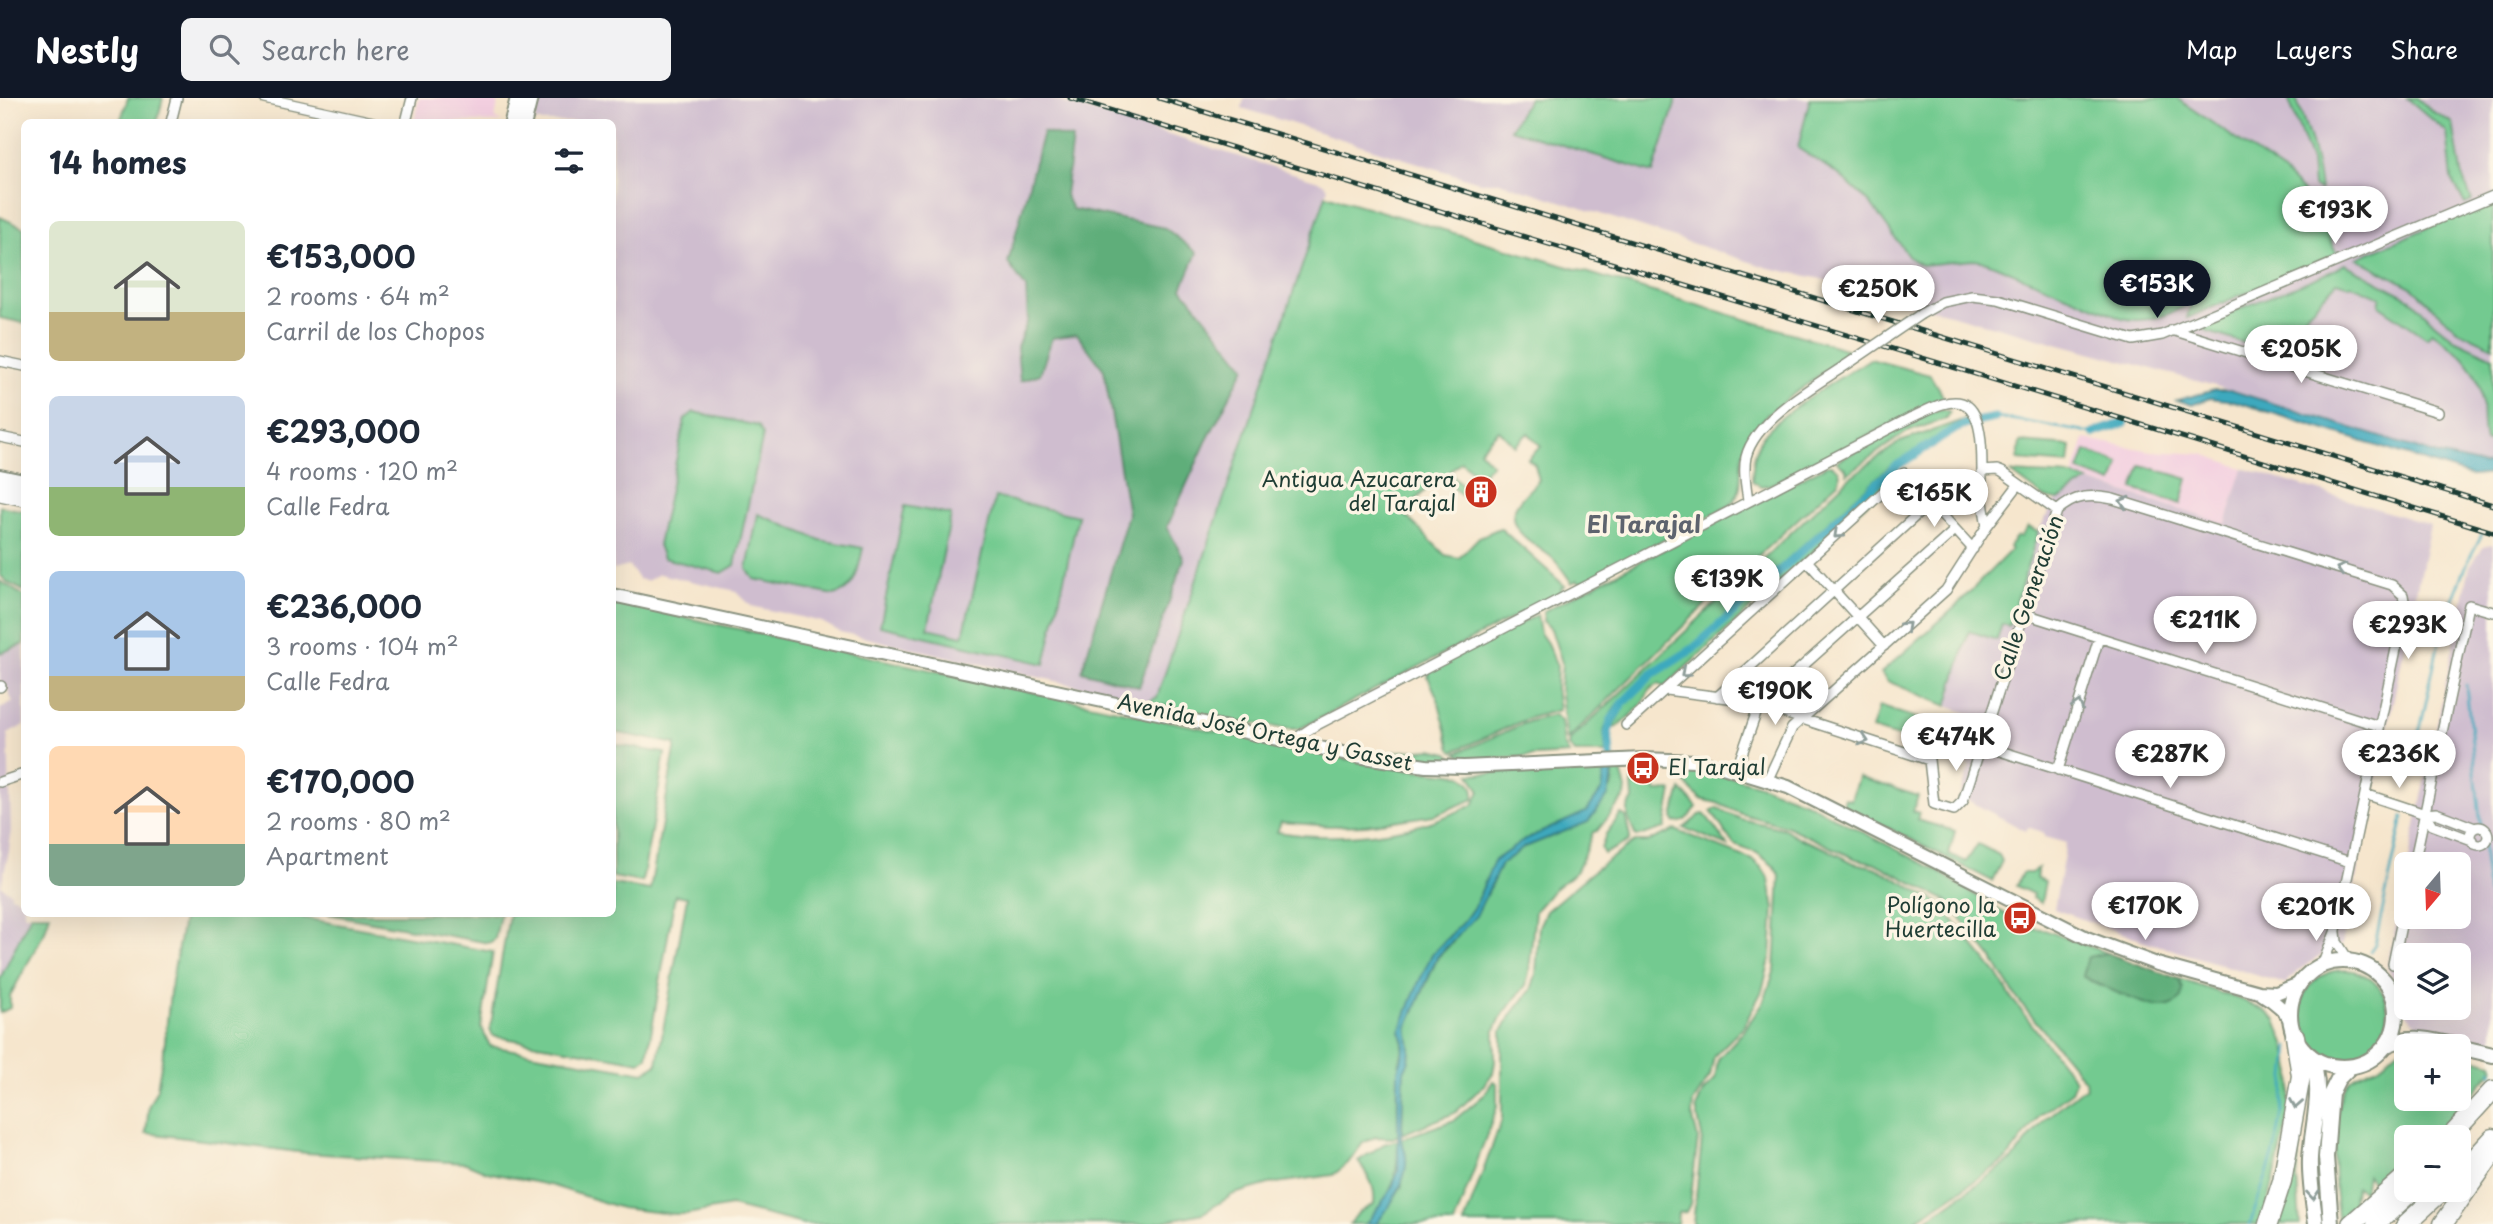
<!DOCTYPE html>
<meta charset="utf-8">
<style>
body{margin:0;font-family:"Playpen Sans",sans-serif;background:#f2f2f3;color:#1f2937;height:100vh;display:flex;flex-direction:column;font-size:26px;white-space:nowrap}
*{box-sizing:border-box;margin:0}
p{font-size:23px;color:#747a83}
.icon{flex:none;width:38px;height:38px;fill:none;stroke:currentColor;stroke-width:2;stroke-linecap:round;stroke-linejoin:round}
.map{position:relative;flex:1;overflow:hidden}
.panel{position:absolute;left:21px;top:21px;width:595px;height:798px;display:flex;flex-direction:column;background:#fff;border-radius:10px;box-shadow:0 7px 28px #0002}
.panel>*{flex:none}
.needle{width:46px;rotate:199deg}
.tools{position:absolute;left:2394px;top:754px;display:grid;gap:14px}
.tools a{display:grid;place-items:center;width:77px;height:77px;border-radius:10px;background:#fff;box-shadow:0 7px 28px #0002;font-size:35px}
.price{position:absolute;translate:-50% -60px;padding:0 16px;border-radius:24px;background:#fff;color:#222;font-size:23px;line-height:46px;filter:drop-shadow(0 2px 4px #0008)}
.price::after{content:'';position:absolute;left:50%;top:42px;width:21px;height:16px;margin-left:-10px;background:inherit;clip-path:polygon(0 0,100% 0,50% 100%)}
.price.current{background:#111827;color:#fff}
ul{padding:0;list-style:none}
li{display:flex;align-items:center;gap:21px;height:175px;padding:0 28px}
li span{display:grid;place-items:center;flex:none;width:196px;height:140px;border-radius:10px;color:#555}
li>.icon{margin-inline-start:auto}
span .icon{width:84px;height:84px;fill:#fffc;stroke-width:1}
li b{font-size:30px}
h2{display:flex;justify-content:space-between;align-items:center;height:84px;padding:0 28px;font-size:30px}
header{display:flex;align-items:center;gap:42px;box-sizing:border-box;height:98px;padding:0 35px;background:#111827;color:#fff}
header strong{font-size:33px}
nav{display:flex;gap:38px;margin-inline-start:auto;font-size:24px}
.search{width:490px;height:63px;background:#f2f2f3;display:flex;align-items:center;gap:18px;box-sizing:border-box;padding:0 24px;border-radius:10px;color:#747a83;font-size:26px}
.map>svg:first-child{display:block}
.built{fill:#f3cfe0}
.industrial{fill:#cfbdcf;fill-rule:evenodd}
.green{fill:#73ca90;stroke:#498462;stroke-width:2}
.forest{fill:#5eae7a;stroke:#3e7657;stroke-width:2}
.water{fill:#3ea9be;stroke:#2e7379;stroke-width:2}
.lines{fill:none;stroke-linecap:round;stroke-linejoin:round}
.stream{stroke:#3ea9be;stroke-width:2.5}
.canal{stroke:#3ea9be;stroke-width:9}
.street-casing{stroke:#8a9280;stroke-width:12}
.secondary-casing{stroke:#8a9280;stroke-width:16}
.primary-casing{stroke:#8a9280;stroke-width:18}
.highway-casing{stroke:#8a9280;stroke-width:21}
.street{stroke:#fff;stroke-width:9}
.secondary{stroke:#fff;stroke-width:12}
.primary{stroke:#fff;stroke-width:14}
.highway{stroke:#fff;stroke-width:18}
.rail-casing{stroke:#1f3d34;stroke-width:5}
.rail{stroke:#fcf5e5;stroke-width:2.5;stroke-dasharray:8;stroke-linecap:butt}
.street-bridge-casing{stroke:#8a9280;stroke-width:12;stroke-linecap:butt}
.street-bridge{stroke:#fff;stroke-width:9}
.oneway{stroke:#8f9e9a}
.labels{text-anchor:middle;stroke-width:7;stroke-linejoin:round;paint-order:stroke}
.poi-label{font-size:21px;fill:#1f3d34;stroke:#fcf5e5;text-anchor:end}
.street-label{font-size:21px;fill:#1f3d34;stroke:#fcf5e5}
.neighbourhood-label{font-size:23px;font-weight:bold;fill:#5d636e;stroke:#fcf5e5}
</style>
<header>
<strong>Nestly</strong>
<div class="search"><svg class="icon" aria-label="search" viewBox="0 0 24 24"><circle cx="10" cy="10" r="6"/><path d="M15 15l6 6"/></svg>Search here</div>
<nav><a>Map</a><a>Layers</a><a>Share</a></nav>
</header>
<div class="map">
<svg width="2493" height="1126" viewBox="0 0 2493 1126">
<rect width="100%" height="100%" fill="#fcf5e5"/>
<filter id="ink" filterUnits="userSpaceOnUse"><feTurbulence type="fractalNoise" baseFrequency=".0143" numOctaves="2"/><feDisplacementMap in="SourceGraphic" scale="14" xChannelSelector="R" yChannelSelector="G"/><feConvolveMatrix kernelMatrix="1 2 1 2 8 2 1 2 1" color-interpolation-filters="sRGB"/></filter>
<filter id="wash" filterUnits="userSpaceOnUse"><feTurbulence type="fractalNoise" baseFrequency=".00686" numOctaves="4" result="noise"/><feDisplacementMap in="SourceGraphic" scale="28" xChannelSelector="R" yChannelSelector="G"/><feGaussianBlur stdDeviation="1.57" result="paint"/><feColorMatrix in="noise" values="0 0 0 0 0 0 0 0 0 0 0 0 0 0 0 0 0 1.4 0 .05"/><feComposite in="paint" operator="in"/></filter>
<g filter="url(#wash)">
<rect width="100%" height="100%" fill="#f6e6cd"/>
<path class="built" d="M419 0H499L495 21 502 24H414Z
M2085 341 2152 353 2203 356 2243 370 2226 426 2073 378Z"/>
<path class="industrial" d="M540 0H1048L1322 84 1328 89 1157 600 1148 604 840 534 822 524 751 508 736 493 659 476 647 483 638 481 629 468 613 472 612 24H535Z
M1244 0H2493V365L2483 367 2438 357 2230 292 1817 180 1769 170 1500 84H1479L1242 10Z
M2243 370 2430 427 2342 847 2325 855 2299 872 2285 886 2144 843 2054 811 2066 745 2044 739V735L2028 729 2026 733 1960 698 1970 667 1964 665 1979 619 1947 608 1970 533 2002 526 2009 528 2038 434 2053 406 2088 383 2226 426Z
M2491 446 2493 447V951L2422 931 2405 914 2398 890 2387 870 2406 775V819H2459V766H2408L2470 468 2483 449ZM2406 858H2459V910H2406Z
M24 546V627L8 636 11 731 9 753 1 788 11 795V798L24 803V816H31L0 881V611L13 604 6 588 0 585V555Z"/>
<path class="green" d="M128 0H163L157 24H120Z
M1529 0H1677L1653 75 1510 31Z
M1810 0H2176L2281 72 2302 93 2317 115 2337 156 2187 220 2191 205C2169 217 2147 226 2122 220L1987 164 1973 162 1921 167 1911 161 1901 148 1870 105 1839 77 1798 50Z
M2288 0H2296C2307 31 2317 60 2320 93L2313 88 2311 64Z
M2407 0H2417L2433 14 2453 25 2461 75 2472 103 2465 106 2452 81 2447 34Z
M1326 97 1852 253 1767 316C1756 329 1746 342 1742 359 1738 381 1746 387 1731 407L1581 485 1577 482 1572 485C1565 476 1559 465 1550 458 1539 449 1513 436 1513 418 1514 404 1531 391 1539 382L1535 367 1528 361 1541 348 1528 335 1515 348 1499 332 1479 352 1492 366 1478 379 1461 363 1449 374 1466 391 1461 397 1440 377 1403 415 1445 457 1459 460 1479 439 1500 430 1565 488 1561 490 1562 494 1299 631C1277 632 1256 622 1236 625L1148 604 1157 599Z
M2493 102V249L2457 232 2413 190 2357 160Z
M0 119 24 130V225L0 220Z
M2345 166 2411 201 2434 225 2454 241 2493 259V341L2485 344C2482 330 2483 318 2482 305 2479 268 2460 254 2432 234L2427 240 2379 207 2381 199 2352 187 2350 188 2337 184 2271 253 2208 234 2200 227 2328 175Z
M1870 261 1930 277 1944 300 1770 387 1761 388 1752 383C1753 368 1753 355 1761 341 1775 317 1844 278 1870 261Z
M1943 311 1950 314 1945 321 1905 335 1847 376 1846 371 1837 363 1928 315Z
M694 314 758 328 763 337 735 467 722 475 663 460 658 447 685 321Z
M1971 319 1972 322 1953 329 1889 369 1692 548 1648 575 1614 610 1608 623 1604 633 1606 655H1574L1569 648 1570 642 1849 380 1900 344Z
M2020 344 2071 348 2069 366 2018 362Z
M2086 353 2120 365 2113 385 2079 373Z
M1827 367H1832L1839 372 1840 378 1838 384 1705 507 1567 642 1560 589 1562 565 1551 531 1543 523 1544 513Z
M2141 367 2188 381 2181 406 2133 391Z
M1897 372 1898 377 1664 589 1659 586C1646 591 1648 600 1640 608 1633 616 1625 622 1617 629L1612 630 1625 607 1653 579 1694 553Z
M2011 375 2073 378 2088 383 2059 402 2045 400Z
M995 399 1078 418 1045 566 880 528 905 408 951 417 928 530 963 538Z
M0 408 24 413V493L8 485 0 477Z
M758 416 820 442 863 450C858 470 857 492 834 497L754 481 747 471Z
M2028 429 2038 434 2009 528 2002 526 1997 542 1969 533 1947 608 1887 583 1881 575 1953 511 2011 452 2009 449 2017 438 2020 440Z
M0 483 24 498V546L0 555Z
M613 504 1379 668 1461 677C1471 684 1475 688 1474 701L1434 717 1366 727 1330 728 1281 724 1277 734C1321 741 1368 739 1412 729 1433 725 1454 715 1473 707L1480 693 1470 676 1607 669 1602 692 1586 714 1526 741 1494 763 1476 806 1464 823 1432 856 1401 933C1406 952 1399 959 1398 976 1397 996 1398 1017 1398 1037L1393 1040 1375 1039 1363 1045 1348 1065 1333 1077 1269 1086 1234 1096 1203 1115 1151 1126H803L731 1108 687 1116H672L621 1110 553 1088 487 1074 466 1065 306 1055 146 1035 149 1007 157 991 165 944 170 894 184 816H281L493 854 481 929 490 948 644 975 657 966 687 799 675 797 647 959 640 964 493 938 490 932 509 816H612L613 786 650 792 676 646 613 634Z
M1537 517 1540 535 1547 545 1557 568 1556 590 1559 612 1529 620 1454 653 1451 651 1438 601 1428 579 1430 571Z
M1879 608 1925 623 1918 645 1872 631Z
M1554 617 1561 623 1564 647 1569 656 1469 662 1457 655 1530 623Z
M612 646 665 655 642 784 613 779Z
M1432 651 1448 655 1457 664 1381 655Z
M1614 668 1620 669 1626 691 1625 698 1597 733 1593 734 1577 773 1553 792 1535 813 1529 874 1526 887 1501 919 1495 932V964L1493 975 1483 988 1455 1015 1402 1036 1404 973 1409 963 1410 950 1407 929 1438 859 1452 845 1486 798 1501 766 1525 749 1588 724 1612 688Z
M1681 670 1705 672 1757 686 1805 704 1936 772 2008 818 2031 830 2042 831 2107 855 2088 859 2082 878 2100 888 2183 891 2179 881 2242 902 2264 912 2276 922 2285 946 2292 975 2290 1015 2263 1126H1920L2013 1061 2045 1021 2079 993 2086 990 2085 982 2018 902 1993 862 1947 803 1875 765 1856 761 1786 728 1742 716 1717 705 1700 701 1684 684Z
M1635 672H1649L1647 684H1655L1656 694 1672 693 1665 730 1636 739 1628 720V710L1633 701 1632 686Z
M1858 679 1918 698 1913 713 1919 715 1917 722 1955 733 1949 756 1966 764 1978 746 1999 757 2002 763 1992 783 1843 707 1845 700 1851 702Z
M1681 691 1697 709C1691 716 1685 727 1674 724L1673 719Z
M1716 710 1741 721 1785 731 1799 740 1827 751 1854 765 1874 769 1890 777 1939 805 1997 876 2013 902 2075 982 2071 994 2040 1017 2007 1061 1910 1126H1693L1701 1051 1702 1039 1696 1010 1703 994 1715 981 1718 961 1743 934 1764 903 1775 871 1780 777 1775 769 1757 755 1734 747 1711 713Z
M1621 716 1625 718 1630 739 1629 743 1604 756 1601 751 1606 736Z
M1704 716 1707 719 1728 748 1684 730 1700 717Z
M1675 732 1753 762 1763 771 1769 781 1774 811 1771 858 1762 893 1743 929 1714 958 1710 978 1693 1005 1692 1017 1698 1040 1690 1106 1686 1114 1678 1115 1677 1126H1464L1502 1021V933L1513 915 1531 892 1536 876 1539 828 1546 813 1597 770 1635 744H1647Z
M2038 770 2036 780 2045 783 2041 805 2032 800 2033 796 2016 788 2022 775H2031Z
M31 816H50L45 833 10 898V910L0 915V881Z
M328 816H500L495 841 489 845Z
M2300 916a44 44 0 1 1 88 0a44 44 0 1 1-88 0Z
M2409 946 2422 948H2406V1001H2459V956L2493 965V972L2435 1039 2406 1040V1068L2380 1092 2367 1077 2364 1094 2356 1089 2353 1100 2361 1126H2339C2334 1097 2328 1002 2350 982 2356 975 2370 973 2379 968 2393 959 2391 953 2409 946Z
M1493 983 1497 985V1009L1454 1126H1376L1402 1088 1401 1041 1454 1022 1484 997Z
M2300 1039 2297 1081 2300 1126H2276L2288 1097Z
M1398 1042C1398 1080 1393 1097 1366 1126H1350L1358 1115 1374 1106C1376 1086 1368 1079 1358 1063L1384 1046Z"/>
<path class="forest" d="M1043 34 1072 41 1065 97 1072 111 1165 130 1197 155 1182 190 1245 269 1206 344 1167 429 1184 461 1139 589 1082 573 1128 416 1104 272 1077 236 1052 240 1040 276 1020 283 1017 249 1028 222 1026 190 1008 165Z
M2107 855 2179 881 2183 891 2182 900C2175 906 2171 909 2162 909 2146 909 2097 886 2082 878L2088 859Z"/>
<path class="water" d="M2215 292H2230L2438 357 2483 367 2493 365V376L2472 378 2234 303 2210 300 2192 307 2177 302Z
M1614 668 1608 698 1588 724 1525 749 1501 766 1476 818 1437 859 1407 929 1410 950 1409 963 1404 973 1401 1043C1417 1070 1393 1105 1376 1126H1366L1391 1092 1398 1073V972L1403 957 1404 944 1400 933 1417 888 1432 856 1464 823 1476 806 1494 763 1526 741 1586 714 1602 692 1605 671Z"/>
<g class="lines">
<path class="stream" d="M1995 320C2029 322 2061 332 2094 335
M2445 537 2442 529 2469 461 2482 436
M2466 587 2493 844
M2417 646 2442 529
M2370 853 2375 846 2403 719
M2491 972 2493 979
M2250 1126 2273 1058 2282 1016 2289 949"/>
<path class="canal" d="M2094 335 2124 325
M1611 668 1608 635 1611 623 1623 605 1651 577 1693 551 1895 369 1957 330 1970 325 1995 320"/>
</g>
</g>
<g filter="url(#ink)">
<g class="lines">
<defs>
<path id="street" d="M264 0 373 24
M171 24 177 0
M406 24 412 0
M1921 216 1943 204 1972 198 1998 201 2133 242 2162 237 2493 98
M2172 232 2438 314
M0 263 24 268
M0 339 24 344
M1983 373 1997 372 2002 374 2057 413
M1918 390 1982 382
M0 398 24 403
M1748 402C1746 388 1743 373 1746 359 1756 319 1820 285 1852 263
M1987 428 2019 386
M1808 464 1884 548
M2022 515 2379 628
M0 589 1 588
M1666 592 1744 602 1929 662 1934 706 1954 712 1963 703 2057 413C2075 397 2090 396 2113 401L2392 487 2403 497 2405 509 2336 832 2322 868
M1717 599 1931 404
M1626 627 1904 375 1973 451
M1292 643 1313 629 1910 320C1925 314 1946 300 1962 305 1987 313 1981 370 1982 390 1982 403 1985 416 1987 428L1946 492 1792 630 1767 683
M1981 647 2350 764
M2058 672 2099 540
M1736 673 1759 607 1955 432
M0 684 24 676
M2365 696 2425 716
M2470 738a9 9 0 1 1 18 0a9 9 0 1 1-18 0Z
M2472 742 2432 727 2425 716 2436 715 2475 730
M2414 766 2469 507 2493 514
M2336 834 2337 844 2349 863
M2393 866 2406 803"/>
<path id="secondary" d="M612 497 1357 658 1426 668 1464 669 1643 661 1695 663 1726 670 1788 689 2087 840 2157 866 2259 894 2276 895 2299 886
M2262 896C2274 903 2285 911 2291 924"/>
<path id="primary" d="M512 24 518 0
M524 24 530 0
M0 379 24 384
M0 390 24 395
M2290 916a53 53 0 1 1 106 0a53 53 0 1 1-106 0Z
M2387 947C2412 935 2432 943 2458 948
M2459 949 2493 957
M2310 957C2325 989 2312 1026 2310 1060 2309 1082 2313 1105 2316 1126
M2331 1126 2326 1059 2331 995 2338 981 2350 969"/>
<path id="highway" d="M2449 1040 2493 992
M2459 1077 2493 1040
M2268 1126 2282 1083 2301 978 2295 938
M2351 1126 2406 1078
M2376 1126 2413 1092
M2406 1126 2443 1092
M2443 1126 2493 1055"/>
</defs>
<use href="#street" class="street-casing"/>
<use href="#secondary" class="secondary-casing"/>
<use href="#primary" class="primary-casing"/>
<use href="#highway" class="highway-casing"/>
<use href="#street" class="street"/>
<use href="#secondary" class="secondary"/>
<use href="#primary" class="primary"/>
<use href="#highway" class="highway"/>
<defs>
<path id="rail" d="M1070 0 2493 434
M1159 0 2493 407"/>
</defs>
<use href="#rail" class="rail-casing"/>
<use href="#rail" class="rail"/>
<defs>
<path id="street-bridge" d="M1852 263 1921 216"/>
</defs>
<use href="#street-bridge" class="street-bridge-casing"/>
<use href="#street-bridge" class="street-bridge"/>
</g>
<defs><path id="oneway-chevron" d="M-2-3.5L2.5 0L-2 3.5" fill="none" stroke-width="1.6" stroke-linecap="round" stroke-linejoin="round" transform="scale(1.75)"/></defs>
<g class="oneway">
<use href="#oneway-chevron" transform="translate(2124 404) rotate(-163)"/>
<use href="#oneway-chevron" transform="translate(1838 436) rotate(137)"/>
<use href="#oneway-chevron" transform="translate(2341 471) rotate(-163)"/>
<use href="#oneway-chevron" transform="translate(1906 528) rotate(-42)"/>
<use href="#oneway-chevron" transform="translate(1685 575) rotate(138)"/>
<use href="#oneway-chevron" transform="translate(2078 607) rotate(-73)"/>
<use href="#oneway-chevron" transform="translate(1864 642) rotate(17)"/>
<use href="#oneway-chevron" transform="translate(2296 1006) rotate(100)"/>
<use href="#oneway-chevron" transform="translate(2313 1097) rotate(85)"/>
</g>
</g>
<defs>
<symbol id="building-disc" viewBox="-11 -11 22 22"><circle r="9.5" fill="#c8321e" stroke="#fcf5e5"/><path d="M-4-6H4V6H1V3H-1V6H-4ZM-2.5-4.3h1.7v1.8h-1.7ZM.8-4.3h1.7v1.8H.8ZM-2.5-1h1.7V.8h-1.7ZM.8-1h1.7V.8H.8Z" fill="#fff"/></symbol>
<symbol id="bus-disc" viewBox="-11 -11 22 22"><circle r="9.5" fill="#c8321e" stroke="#fcf5e5"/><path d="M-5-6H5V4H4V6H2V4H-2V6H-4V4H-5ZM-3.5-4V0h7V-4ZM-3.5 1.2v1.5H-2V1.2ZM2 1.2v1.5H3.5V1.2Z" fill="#fff"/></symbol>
</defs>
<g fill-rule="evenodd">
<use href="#building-disc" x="1462" y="375" width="38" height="38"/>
<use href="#bus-disc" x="1624" y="651" width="38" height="38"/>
<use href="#bus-disc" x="2001" y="801" width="38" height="38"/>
</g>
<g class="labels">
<g class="poi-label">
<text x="1456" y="389">Antigua Azucarera<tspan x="1456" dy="24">del Tarajal</tspan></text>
<text x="1668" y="677" text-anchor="start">El Tarajal</text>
<text x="1996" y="815">Polígono la<tspan x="1996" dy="24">Huertecilla</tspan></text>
</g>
<g class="street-label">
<text transform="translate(2029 500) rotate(-71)" y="7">Calle Generación</text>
<text transform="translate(1265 635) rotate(12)" y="7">Avenida José Ortega y Gasset</text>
</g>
<g class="neighbourhood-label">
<text x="1644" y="435">El Tarajal</text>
</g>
</g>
</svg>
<div class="tools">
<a><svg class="needle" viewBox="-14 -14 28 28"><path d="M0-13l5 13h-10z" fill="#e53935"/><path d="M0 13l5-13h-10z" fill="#747a83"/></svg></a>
<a><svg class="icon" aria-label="layers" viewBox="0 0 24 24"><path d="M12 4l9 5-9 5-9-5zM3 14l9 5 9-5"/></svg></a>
<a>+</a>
<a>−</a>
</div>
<b class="price" style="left:2335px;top:148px">€193K</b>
<b class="price current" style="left:2157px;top:222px">€153K</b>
<b class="price" style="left:1878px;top:227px">€250K</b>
<b class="price" style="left:2301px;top:287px">€205K</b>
<b class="price" style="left:1934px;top:431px">€165K</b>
<b class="price" style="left:1727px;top:517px">€139K</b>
<b class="price" style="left:2205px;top:558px">€211K</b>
<b class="price" style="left:2408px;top:563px">€293K</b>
<b class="price" style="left:1775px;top:629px">€190K</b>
<b class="price" style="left:1956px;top:675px">€474K</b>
<b class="price" style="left:2170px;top:692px">€287K</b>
<b class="price" style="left:2399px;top:692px">€236K</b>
<b class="price" style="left:2145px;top:844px">€170K</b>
<b class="price" style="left:2316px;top:845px">€201K</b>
<section class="panel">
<h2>14 homes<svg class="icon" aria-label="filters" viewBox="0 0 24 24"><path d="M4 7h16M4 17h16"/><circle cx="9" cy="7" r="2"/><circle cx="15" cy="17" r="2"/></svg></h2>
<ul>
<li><span style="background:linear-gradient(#dfe7d0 65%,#c2b280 0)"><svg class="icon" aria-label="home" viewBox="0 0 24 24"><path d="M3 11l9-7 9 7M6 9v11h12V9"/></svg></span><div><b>€153,000</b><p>2 rooms · 64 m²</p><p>Carril de los Chopos</p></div></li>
<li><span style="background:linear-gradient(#c9d6e8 65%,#8fb573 0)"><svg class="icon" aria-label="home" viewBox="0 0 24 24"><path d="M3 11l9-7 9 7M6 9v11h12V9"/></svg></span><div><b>€293,000</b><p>4 rooms · 120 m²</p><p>Calle Fedra</p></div></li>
<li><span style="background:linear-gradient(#a9c7e8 75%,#c2b280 0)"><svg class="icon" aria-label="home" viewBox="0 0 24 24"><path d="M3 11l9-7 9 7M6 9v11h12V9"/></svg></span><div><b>€236,000</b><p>3 rooms · 104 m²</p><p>Calle Fedra</p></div></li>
<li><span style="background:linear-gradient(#ffd9b3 70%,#7fa58c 0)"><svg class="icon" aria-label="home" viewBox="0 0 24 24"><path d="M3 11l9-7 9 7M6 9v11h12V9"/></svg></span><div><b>€170,000</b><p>2 rooms · 80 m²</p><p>Apartment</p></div></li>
</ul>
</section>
</div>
